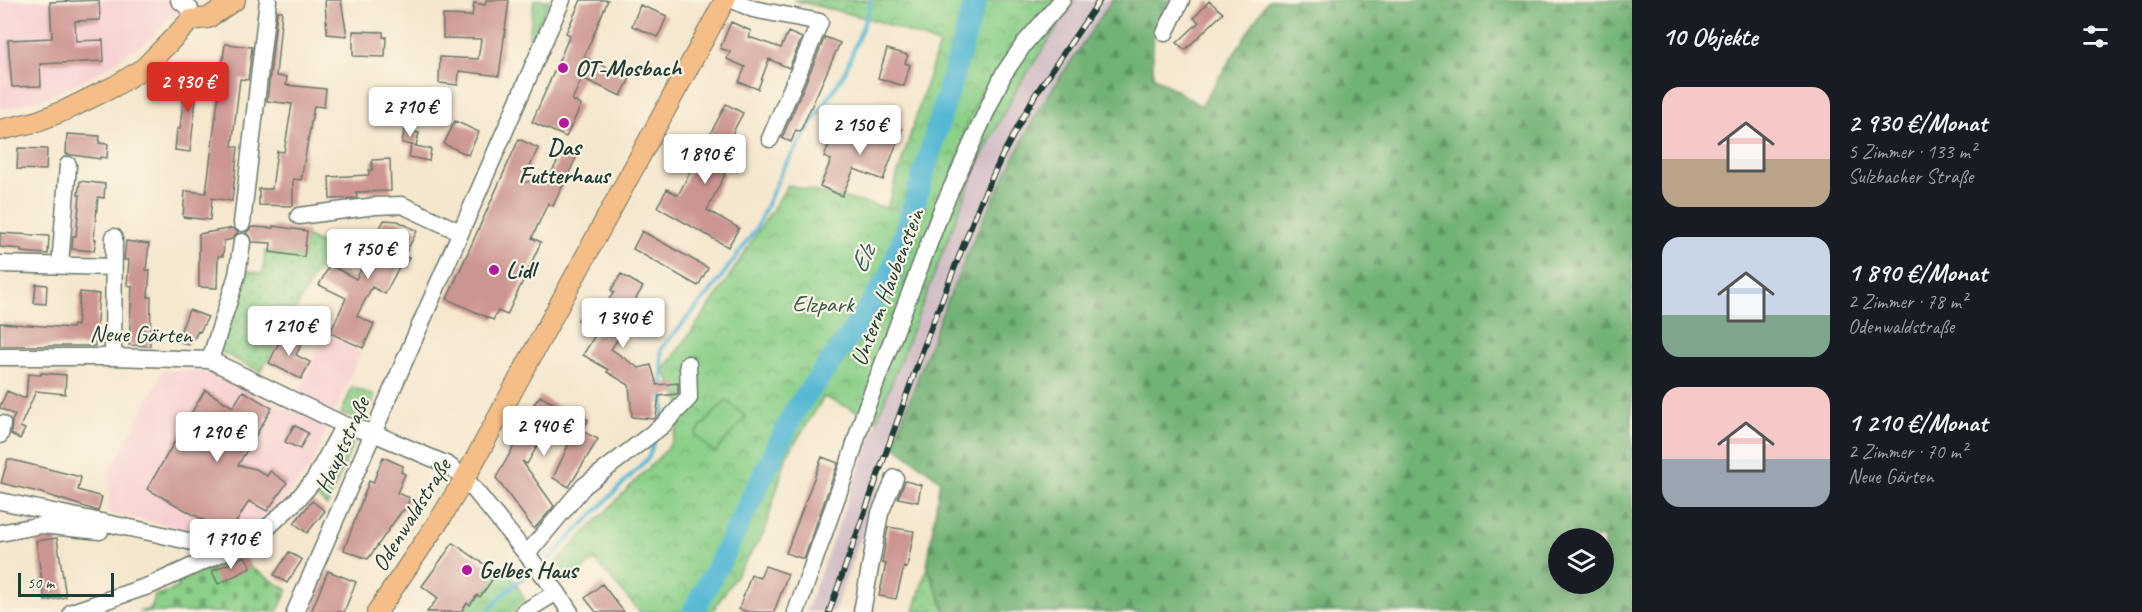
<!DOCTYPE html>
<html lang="de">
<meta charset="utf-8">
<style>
body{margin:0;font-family:Caveat,sans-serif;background:#20242c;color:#f1f3f6;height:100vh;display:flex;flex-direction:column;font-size:22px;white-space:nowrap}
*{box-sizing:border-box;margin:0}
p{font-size:20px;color:#9ea1a6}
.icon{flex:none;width:33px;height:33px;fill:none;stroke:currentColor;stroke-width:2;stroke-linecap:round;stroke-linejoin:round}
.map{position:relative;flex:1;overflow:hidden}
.details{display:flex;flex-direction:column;background:#171b24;width:510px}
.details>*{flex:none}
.tools{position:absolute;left:1548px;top:528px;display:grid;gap:12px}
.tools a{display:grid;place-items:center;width:66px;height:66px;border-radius:50%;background:#171b24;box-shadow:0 6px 24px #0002;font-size:30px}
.scale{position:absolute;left:18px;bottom:15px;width:96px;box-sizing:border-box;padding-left:6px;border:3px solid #1f3d34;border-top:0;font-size:16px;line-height:21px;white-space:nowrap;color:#1f3d34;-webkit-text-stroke:4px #fcf5e5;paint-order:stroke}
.price{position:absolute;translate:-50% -51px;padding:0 14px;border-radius:6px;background:#fff;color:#222;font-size:20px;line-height:39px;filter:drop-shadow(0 2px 3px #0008)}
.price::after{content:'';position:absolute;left:50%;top:36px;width:18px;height:14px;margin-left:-9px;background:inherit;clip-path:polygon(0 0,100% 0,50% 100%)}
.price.selected{background:#d93025;color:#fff}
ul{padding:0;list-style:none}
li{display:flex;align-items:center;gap:18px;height:150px;padding:0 30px}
li span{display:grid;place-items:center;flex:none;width:168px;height:120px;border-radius:18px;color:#555}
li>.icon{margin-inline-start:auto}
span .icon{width:72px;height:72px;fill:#fffc;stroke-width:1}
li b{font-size:26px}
h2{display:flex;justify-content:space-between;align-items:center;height:72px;padding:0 30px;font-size:26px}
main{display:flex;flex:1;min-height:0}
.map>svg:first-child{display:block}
.built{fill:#f7cfd2}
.industrial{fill:#d2bdc6}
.grass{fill:url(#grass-dots);stroke:#56865e;stroke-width:1.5}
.forest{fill:url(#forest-firs);stroke:#487854;stroke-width:1.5;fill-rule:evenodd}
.cemetery{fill:url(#cemetery-stones);stroke:#56865e;stroke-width:1.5}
.park{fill:url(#park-crowns);stroke:#56865e;stroke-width:1.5}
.garden{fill:#8cd089;stroke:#56865e;stroke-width:1.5}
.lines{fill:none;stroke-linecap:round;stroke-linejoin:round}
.stream{stroke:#56b9d4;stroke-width:4}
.river{stroke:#56b9d4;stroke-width:22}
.building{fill:#cc9592}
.minor-casing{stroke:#6a786a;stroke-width:19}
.major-casing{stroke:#6a786a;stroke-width:22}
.minor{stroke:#fff;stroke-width:16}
.major{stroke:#f6be87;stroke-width:20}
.rail-casing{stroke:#1f3d34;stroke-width:6}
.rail{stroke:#fcf5e5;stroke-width:4;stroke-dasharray:11;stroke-linecap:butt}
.poi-dot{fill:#b5179e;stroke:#fcf5e5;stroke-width:2}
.labels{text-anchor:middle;stroke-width:4.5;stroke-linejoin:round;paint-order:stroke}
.poi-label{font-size:24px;font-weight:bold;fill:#1f3d34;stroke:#fcf5e5;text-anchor:start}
.street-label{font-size:24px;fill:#1f3d34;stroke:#fcf5e5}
.park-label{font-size:24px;fill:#355a45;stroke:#fcf5e5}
.water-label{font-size:26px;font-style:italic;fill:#2d5c5c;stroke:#fcf5e5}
</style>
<main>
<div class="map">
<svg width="1632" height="612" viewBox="0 0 1632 612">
<defs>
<pattern id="grass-dots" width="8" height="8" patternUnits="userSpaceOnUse" patternTransform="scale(1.5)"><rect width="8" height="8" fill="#8cd089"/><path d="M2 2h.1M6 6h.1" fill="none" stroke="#72aa71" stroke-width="1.8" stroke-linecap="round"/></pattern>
<pattern id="forest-firs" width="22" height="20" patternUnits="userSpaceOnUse" patternTransform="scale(1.5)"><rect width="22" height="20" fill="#71b275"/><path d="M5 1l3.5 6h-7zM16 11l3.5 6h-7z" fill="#5c9261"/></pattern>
<pattern id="cemetery-stones" width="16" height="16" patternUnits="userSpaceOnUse" patternTransform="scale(1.5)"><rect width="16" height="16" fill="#8cd089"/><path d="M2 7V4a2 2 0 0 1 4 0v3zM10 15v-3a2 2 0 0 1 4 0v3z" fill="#72aa71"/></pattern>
<pattern id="park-crowns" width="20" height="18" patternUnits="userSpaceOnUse" patternTransform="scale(1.5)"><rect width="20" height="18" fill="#8cd089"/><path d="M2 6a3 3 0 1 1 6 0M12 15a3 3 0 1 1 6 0" fill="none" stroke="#72aa71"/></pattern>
</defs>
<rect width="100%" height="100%" fill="#fcf5e5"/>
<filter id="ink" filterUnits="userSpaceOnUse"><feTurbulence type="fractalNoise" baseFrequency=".0167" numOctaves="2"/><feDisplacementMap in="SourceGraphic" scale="12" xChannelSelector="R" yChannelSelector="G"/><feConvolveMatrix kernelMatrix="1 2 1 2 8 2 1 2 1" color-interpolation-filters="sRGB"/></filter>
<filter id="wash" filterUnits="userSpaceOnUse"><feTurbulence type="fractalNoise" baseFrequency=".008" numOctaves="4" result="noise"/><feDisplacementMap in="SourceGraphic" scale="24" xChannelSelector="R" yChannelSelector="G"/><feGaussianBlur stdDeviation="1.35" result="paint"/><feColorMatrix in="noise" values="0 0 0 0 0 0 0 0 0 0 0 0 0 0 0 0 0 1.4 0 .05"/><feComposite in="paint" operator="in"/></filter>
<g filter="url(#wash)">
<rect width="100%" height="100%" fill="#f5e7ce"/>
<path class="built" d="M0 0H172L191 20 170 17 153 37 91 77 44 98 0 110Z
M325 333 361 352 311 466 284 500 250 528 226 538 108 513 111 469 164 370H205L290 411Z"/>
<path class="industrial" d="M1075 0H1112L1037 112 977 232 940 318 834 612H806L877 420 977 165 1018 87Z"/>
<path class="grass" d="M534 0H550L532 38H529Z
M306 236 329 248 261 372 213 348 237 275 249 271 263 274 265 251 303 257Z
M352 387 375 396C366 417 363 420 341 414Z
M348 441 353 444 327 506 315 495 344 444Z
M927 567 946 612H914Z"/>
<path class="forest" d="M1112 0H1171L1153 37V76L1201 106 1268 0H1632V612H946L927 567 940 480 893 445 940 318 977 232 1037 112ZM1558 538H1604V584H1558Z"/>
<path class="cemetery" d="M242 553 251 568 288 590 277 612H137L151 609 155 595 165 593 179 587 177 583Z"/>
<path class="park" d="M793 0H1075L1018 87 977 165 877 420 824 397 787 455 764 533 712 612H640L595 560 571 578 556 562 665 451 671 443 684 411 664 370 718 294 788 185 887 208 939 44 878 21Z
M507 568 532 612H461L467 603 470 605 477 595 481 596 497 573Z"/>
<path class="garden" d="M982 90 989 94 966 147 963 131Z
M726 400 746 417 714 453 695 434Z"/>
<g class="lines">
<path class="stream" d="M662 417 664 410 661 349 714 287 756 229 784 167 845 72 869 10 870 0
M548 560 649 457 655 438
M487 612 503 595 526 575"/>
<path class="river" d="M693 612 719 564 796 409 853 331 890 276 918 192 976 0"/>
</g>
<g id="blocks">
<path class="building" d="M99 0 100 20 75 21 76 41 103 40 104 61 40 64 41 86 12 87 8 40 52 38 50 2Z
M325 0H341L347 36 327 34Z
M486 0H509L499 76 459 71 458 85 439 83 440 57 478 59 481 39 443 38V15L472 16 474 3 485 5Z
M581 0H608L584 57 630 78 621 96 582 78 572 100 581 105 566 137 532 122 570 35 566 33Z
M1209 1 1223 13 1185 50 1177 43 1199 22 1194 18Z
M640 5 667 16 658 37 632 26Z
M277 11H282L276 76 287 77 286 85 326 89 324 107 314 106 301 180 293 179V206L259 205V189H272L277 151 284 152 292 104 267 101Z
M731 22 751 31 749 37 781 48 788 32 802 38 789 68 769 59 758 89 739 82 745 67 727 59 730 52 720 48Z
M353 31 383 32V37H386L385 57 353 56Z
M825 37 840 43 800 132 796 130 791 142 782 138Z
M225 44 252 47 248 80 240 79 232 146 238 147 232 201 212 198 210 220 183 217 185 191 206 193Z
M887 49 908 55 905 63 910 65 904 86 878 78Z
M186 72 199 73 190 152 175 150 177 129H180Z
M726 104 743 113 714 168 725 174 707 210 739 228 728 247 657 207 667 189 678 195Z
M875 119 902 129 883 180 854 169 842 196 820 186 831 160 824 157 833 134 864 146Z
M455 121 479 132 468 155 444 144Z
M404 130 419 133 416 146 402 143Z
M67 134 100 136 99 143 108 144 107 158 100 157V159L66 154Z
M519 139 538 148 523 183 550 175 563 151 576 158 553 206 548 203 532 238 541 242 507 315 498 311 493 320 447 299Z
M411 145 431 149 429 161 409 157Z
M18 148 47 149 46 170 17 169Z
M390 159 391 191 356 192 357 198 330 199 329 177 369 175V170H372V160Z
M80 181 105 184 104 198 98 197 94 239H96L94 251 72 249 73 236H76L80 195H78Z
M384 220 398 221 417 231 404 256 409 258 404 267 400 265 385 294 372 287 357 316 374 324 363 348 330 333 346 298 319 285 330 265 356 279 376 241 374 240Z
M273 226 307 231 304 257 270 252 271 243 252 242 251 238 246 233 252 227 273 228Z
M233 228 238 232 232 239 224 241 223 256H218L217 288 199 287V234Z
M642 231 708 268 698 286 633 249Z
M0 233 49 236 48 254 21 252V249L0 247Z
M126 241 149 244 146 270H150L148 297H151L150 346 129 345 132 286 127 285 129 260H124Z
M621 274 643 287 630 308 636 312 611 349 639 368 651 365 657 385 678 383V394L659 396 656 417 654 419 632 417 629 385 607 372 609 370 583 355 597 332 578 320 589 302 602 310 614 292 611 290Z
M36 284 47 285 46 304 34 303Z
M80 292 99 294 95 346H0V323L72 328 73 325 77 326Z
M189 310 208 317 200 332 198 331 194 339 192 338 188 345 177 340Z
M283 334 302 343 296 355 310 362 301 379 269 363Z
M41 373 66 375 65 394 36 391 20 427 25 429 20 439 11 434 12 421 15 415 0 408V406L7 391 23 398H26L28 374 41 375Z
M205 390 233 407 243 391 272 408 238 465 256 469 267 476 270 471 287 483 267 511 249 501 229 534 147 489Z
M540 396 563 409 565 406 588 420 582 431 598 439 569 487 553 478 568 446 549 425 527 464 522 461 554 506 534 529 496 478 532 414 529 411Z
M294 425 308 433 300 449 285 442Z
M383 457 403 466 401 472 405 474 397 493 410 498 405 509 401 512 368 559 344 550 369 481 373 483Z
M822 457 838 463 804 559 786 553Z
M8 459 81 477 78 490 102 497 98 511 38 492 1 483Z
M905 481 921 485 918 502 898 498Z
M312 501 325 511 307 533 294 523Z
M888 527 914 531 907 568 904 567 896 599 879 596 886 564 882 563Z
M57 538 66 597 45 601 36 541Z
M453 543 497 573 480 597 477 595 470 605 467 603 461 612H427L438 598 422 586Z
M289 552 302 560 287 583 274 575Z
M245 556 251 568 218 584 212 571Z
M765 566 788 574 774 612H748L739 609 751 575 760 578Z
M328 571 356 582 344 612H311Z
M602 584 624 612H596L585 598Z"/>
</g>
</g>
<g filter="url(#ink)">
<use href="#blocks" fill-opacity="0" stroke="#6a786a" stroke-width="1.5"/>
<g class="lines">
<defs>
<path id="minor" d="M179 0 190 9 191 20
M733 0 753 9 820 22 770 139
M1165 33 1181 0
M299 216 375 206 402 205 460 232
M242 223 268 0
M0 264 113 267
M60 265 68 165
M0 357H113L210 360 344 425 373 433 448 465 465 478 557 592 570 612
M113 357 114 237
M210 360 237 275 242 242
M0 435 2 424
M0 501 154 533 205 545 222 553
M0 533 41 525 100 531
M527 554 584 486 663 425 689 398 688 364
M72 612 151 585 222 553 266 529 297 500 314 480 344 425
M295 612 562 0
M524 612 557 592
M796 612 849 463 865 411 942 209 1003 75 1024 44 1062 0
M862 612 880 513 895 478"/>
<path id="major" d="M0 130 35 122 66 110 115 86 144 68 191 20 208 18 235 0
M377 612 442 516 465 478 725 0"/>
</defs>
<use href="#minor" class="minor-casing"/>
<use href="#major" class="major-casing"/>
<use href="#minor" class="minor"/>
<use href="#major" class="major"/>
<defs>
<path id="rail" d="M829 612 927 338 980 203 1003 154 1035 95 1100 0"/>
</defs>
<use href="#rail" class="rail-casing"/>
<use href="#rail" class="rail"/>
</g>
</g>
<g class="poi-dot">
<circle cx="563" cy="68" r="6"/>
<circle cx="564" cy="123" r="6"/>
<circle cx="494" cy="270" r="6"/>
<circle cx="467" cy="570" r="6"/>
</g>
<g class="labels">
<g class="poi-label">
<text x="575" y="76">OT-Mosbach</text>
<text x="564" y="155" text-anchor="middle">Das<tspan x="564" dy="28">Futterhaus</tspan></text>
<text x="506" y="278">Lidl</text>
<text x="479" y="578">Gelbes Haus</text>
</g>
<g class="street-label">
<text transform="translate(887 287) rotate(-69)" y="8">Unterm Haubenstein</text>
<text transform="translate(141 334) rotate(1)" y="8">Neue Gärten</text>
<text transform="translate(342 445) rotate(-66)" y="8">Hauptstraße</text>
<text transform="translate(411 515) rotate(-58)" y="8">Odenwaldstraße</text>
</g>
<g class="park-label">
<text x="823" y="312">Elzpark</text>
</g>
<g class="water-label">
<text transform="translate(862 259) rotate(-65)" y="9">Elz</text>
</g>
</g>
</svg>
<div class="tools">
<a><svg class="icon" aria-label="layers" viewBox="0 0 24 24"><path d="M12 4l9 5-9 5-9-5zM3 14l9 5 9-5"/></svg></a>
</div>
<div class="scale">50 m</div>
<b class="price selected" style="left:188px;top:113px">2 930 €</b>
<b class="price" style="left:410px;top:138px">2 710 €</b>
<b class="price" style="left:860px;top:156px">2 150 €</b>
<b class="price" style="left:705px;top:185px">1 890 €</b>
<b class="price" style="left:368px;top:280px">1 750 €</b>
<b class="price" style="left:623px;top:349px">1 340 €</b>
<b class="price" style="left:289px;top:357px">1 210 €</b>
<b class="price" style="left:544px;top:457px">2 940 €</b>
<b class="price" style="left:217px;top:463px">1 290 €</b>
<b class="price" style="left:231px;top:570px">1 710 €</b>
</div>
<section class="details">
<h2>10 Objekte<svg class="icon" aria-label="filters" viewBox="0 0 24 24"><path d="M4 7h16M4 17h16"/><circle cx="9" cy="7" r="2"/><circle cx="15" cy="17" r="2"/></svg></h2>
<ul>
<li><span style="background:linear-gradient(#f6c9c9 60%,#b9a48a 0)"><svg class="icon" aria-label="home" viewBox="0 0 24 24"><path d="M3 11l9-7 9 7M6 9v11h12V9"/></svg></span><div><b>2 930 €/Monat</b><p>5 Zimmer · 133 m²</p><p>Sulzbacher Straße</p></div></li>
<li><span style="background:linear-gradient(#c9d6e8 65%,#7fa58c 0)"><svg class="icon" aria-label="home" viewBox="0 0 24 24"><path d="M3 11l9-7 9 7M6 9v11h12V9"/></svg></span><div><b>1 890 €/Monat</b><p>2 Zimmer · 78 m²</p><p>Odenwaldstraße</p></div></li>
<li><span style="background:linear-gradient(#f6c9c9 60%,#9aa5b1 0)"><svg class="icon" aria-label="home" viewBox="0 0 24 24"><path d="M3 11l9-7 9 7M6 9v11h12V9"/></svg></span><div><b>1 210 €/Monat</b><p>2 Zimmer · 70 m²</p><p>Neue Gärten</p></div></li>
</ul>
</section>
</main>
